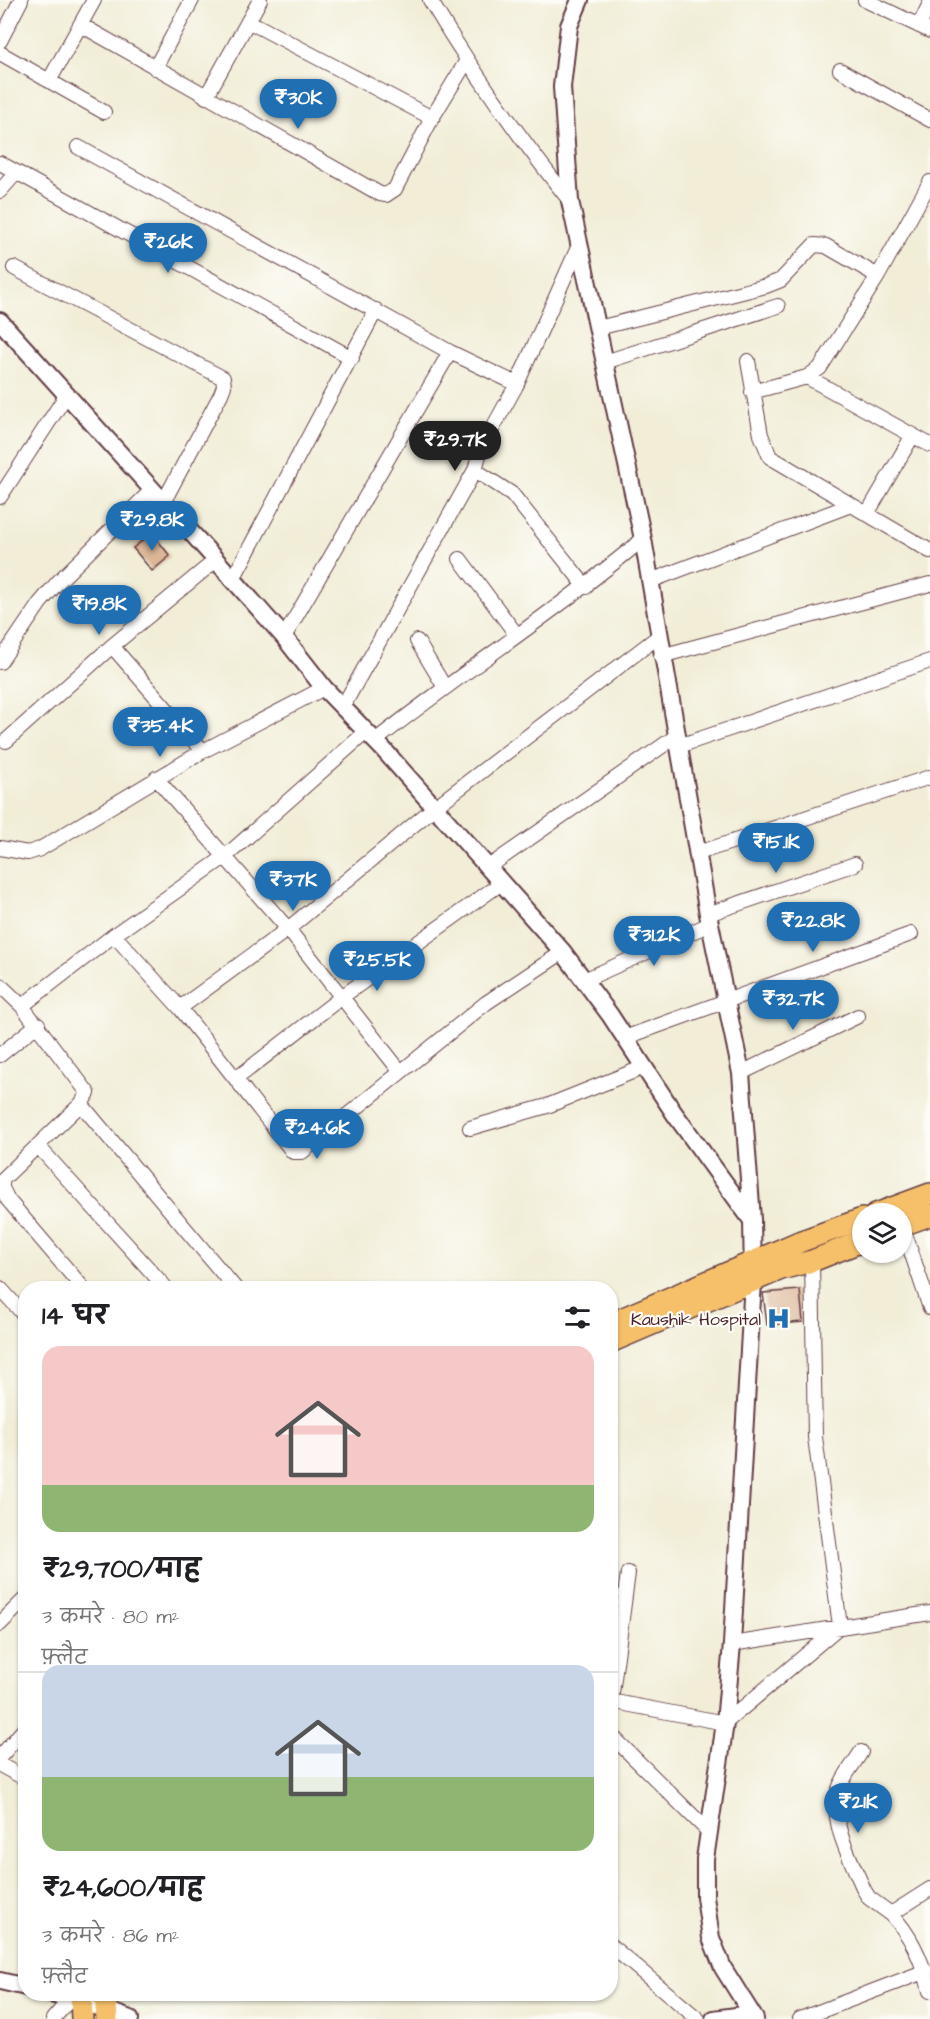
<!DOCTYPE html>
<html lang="hi">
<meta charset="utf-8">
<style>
body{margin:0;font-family:"Architects Daughter","Playpen Sans Deva",sans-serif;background:#f6f6f6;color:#202124;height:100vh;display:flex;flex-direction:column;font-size:22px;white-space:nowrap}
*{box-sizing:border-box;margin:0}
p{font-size:20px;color:#757577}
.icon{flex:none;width:33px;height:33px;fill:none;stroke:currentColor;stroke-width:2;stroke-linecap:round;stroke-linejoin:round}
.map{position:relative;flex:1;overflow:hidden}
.details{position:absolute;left:18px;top:1281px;width:600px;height:720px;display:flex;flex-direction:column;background:#fff;border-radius:24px;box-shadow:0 2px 4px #0004}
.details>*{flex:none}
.controls{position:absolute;left:852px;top:1203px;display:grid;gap:12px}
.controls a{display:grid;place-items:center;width:60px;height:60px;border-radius:50%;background:#fff;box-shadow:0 2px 4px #0004;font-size:30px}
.price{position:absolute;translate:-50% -51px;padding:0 14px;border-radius:21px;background:#1f6fb2;color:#fff;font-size:20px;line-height:39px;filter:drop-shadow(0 2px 3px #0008)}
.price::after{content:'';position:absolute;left:50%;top:36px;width:18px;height:14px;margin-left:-9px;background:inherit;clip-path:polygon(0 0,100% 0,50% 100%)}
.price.active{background:#222;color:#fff}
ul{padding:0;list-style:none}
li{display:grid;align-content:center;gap:12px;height:318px;padding:0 24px}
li+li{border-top:2px solid #e0e0e0}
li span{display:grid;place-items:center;height:186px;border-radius:18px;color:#555}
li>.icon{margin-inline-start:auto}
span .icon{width:108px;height:108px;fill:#fffc;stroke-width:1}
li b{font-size:26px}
h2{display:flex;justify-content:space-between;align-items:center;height:72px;padding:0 24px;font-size:26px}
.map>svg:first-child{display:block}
.building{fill:#dcb697}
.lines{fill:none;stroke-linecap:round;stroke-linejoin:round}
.minor-casing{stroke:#633e45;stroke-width:16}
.tertiary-casing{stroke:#633e45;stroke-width:20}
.primary-casing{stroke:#633e45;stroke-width:24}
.minor{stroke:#fff;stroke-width:14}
.tertiary{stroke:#fff;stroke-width:16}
.primary{stroke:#f6c06b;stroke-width:21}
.labels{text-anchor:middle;stroke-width:4.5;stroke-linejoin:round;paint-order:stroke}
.poi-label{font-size:18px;fill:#4a1f2b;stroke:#fdfcf7;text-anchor:end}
</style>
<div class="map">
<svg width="930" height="2019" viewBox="0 0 930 2019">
<rect width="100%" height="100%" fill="#fdfcf7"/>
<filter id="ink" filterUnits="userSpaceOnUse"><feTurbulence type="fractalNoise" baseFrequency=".0167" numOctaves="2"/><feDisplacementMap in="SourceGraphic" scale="12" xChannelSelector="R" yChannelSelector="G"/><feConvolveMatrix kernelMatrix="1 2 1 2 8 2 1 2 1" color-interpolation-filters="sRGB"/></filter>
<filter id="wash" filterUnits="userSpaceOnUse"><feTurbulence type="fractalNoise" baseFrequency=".008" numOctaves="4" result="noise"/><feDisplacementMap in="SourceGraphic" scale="24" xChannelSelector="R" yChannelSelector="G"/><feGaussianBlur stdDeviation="1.35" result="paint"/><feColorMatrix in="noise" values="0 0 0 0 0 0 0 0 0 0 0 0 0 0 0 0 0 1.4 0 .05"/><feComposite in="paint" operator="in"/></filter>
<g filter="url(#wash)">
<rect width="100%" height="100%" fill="#f1edd7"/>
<g id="blocks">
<path class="building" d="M152 533 170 556 152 571 133 548Z
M800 1290 803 1322 767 1325 763 1293Z"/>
</g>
</g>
<g filter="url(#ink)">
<use href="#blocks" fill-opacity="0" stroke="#633e45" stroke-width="1.5"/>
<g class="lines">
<defs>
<path id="minor" d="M430 0C472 71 518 136 570 201
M865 0 930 31
M248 21 432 118
M81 25 380 194 386 195 395 189 432 118 466 62
M919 26 930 3
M0 41 21 0
M0 53 104 112
M155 68 192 0
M840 70 930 120
M49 81 94 0
M206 97 260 0
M78 147 450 352 517 384
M0 163 352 358
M0 191 16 173
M14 268 223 378 224 386 221 394 164 501
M598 328 766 286 781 280 814 245 826 246 878 276
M748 361 761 435 770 457 930 551
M605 362 778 306
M807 377 930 445
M752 392 807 377 820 368 878 276 930 182
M475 470 512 494 586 587
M0 497 67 394
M867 514 913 435
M460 559 516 634
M232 581 376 310
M650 581 851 505
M284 637 450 352
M417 641 444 686
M112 646 203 751
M661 656 930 584
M0 662 40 603 58 582 152 490
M342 708 475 470 480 451 517 384 580 243
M6 741 112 646 216 560
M375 741C462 672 557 611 643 539
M679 746 930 661
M156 778 288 929 400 1071
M0 848 28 853 40 849 203 751 324 688
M698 853 930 777
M487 868 678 735
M708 914 855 864
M114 935 180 1008 293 1152H302L486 1003 563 952
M584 980 710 924
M0 985 22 1006
M180 1008 288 929 435 807 659 636
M624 1038 911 934
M0 1055 38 1024
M741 1073 858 1016
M237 1078 343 996 500 884
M81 1104 235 1288
M470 1128 547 1106 642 1068
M38 1146 166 1288
M902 1225 930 1308
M0 1288 26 1317
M83 1288 8 1200 2 1188V1180L81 1104 88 1093 22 1006 114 935 226 856 366 732
M0 1624 26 1598
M732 1644 930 1613
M610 1701 725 1723 840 1626 815 1437 812 1261
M611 1701 628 1573
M610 1734 709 1832
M861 1752C854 1764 841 1779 838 1792 830 1825 852 1861 864 1890L869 1898 891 1914
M0 1757 26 1727
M0 1765 26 1779
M930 1889 891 1914C912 1936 923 1962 930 1991
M610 1945 698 2019
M53 2019 70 1999
M800 2019 926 1971"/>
<path id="tertiary" d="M580 0 569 26 562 87 570 201 643 539 708 914 741 1073 752 1219 753 1281 732 1644 725 1723 705 1859V1897L711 1938 723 1968 755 2019
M0 321 216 560 284 637 324 688 383 749 563 952 610 1015 674 1113 751 1219
M0 1981 26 1987
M50 1994 82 2001 130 2019
M714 2019 751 2014"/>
<path id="primary" d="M876 1214 930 1194
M902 1225 930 1215
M610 1324 799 1242 862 1219
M610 1342 781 1269 812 1261 862 1241
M81 1994 82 2019
M105 1994 107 2019"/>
</defs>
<use href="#minor" class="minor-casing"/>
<use href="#tertiary" class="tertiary-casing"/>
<use href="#primary" class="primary-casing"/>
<use href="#minor" class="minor"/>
<use href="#tertiary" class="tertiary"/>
<use href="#primary" class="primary"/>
</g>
</g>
<defs>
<symbol id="hospital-bare" viewBox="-9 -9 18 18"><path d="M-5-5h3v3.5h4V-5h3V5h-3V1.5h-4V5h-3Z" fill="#1f6fb2" stroke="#fdfcf7" stroke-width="2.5" paint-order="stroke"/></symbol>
</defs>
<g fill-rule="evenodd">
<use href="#hospital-bare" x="762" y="1302" width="33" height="33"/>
</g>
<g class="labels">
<g class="poi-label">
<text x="761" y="1325">Kaushik Hospital</text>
</g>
</g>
</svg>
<div class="controls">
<a><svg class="icon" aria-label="layers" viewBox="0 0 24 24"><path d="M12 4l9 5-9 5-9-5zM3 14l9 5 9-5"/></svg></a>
</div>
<b class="price" style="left:298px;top:130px">₹30K</b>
<b class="price" style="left:168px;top:274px">₹26K</b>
<b class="price active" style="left:455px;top:472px">₹29.7K</b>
<b class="price" style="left:152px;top:552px">₹29.8K</b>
<b class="price" style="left:99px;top:636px">₹19.8K</b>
<b class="price" style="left:160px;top:758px">₹35.4K</b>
<b class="price" style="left:776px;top:874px">₹15.1K</b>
<b class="price" style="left:293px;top:912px">₹37K</b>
<b class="price" style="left:813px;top:953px">₹22.8K</b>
<b class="price" style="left:654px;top:967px">₹31.2K</b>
<b class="price" style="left:377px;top:992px">₹25.5K</b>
<b class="price" style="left:793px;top:1031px">₹32.7K</b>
<b class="price" style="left:317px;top:1160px">₹24.6K</b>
<b class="price" style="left:858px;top:1834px">₹21K</b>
<section class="details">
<h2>14 घर<svg class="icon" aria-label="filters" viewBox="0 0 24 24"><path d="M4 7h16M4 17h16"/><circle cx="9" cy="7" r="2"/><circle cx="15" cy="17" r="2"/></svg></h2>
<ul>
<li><span style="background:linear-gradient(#f6c9c9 75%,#8fb573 0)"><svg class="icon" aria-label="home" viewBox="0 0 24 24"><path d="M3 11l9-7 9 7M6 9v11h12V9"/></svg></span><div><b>₹29,700/माह</b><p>3 कमरे · 80 m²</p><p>फ़्लैट</p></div></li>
<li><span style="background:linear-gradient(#c9d6e8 60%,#8fb573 0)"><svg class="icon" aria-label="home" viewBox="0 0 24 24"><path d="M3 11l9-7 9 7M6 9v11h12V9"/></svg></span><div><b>₹24,600/माह</b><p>3 कमरे · 86 m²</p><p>फ़्लैट</p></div></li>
</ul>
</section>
</div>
